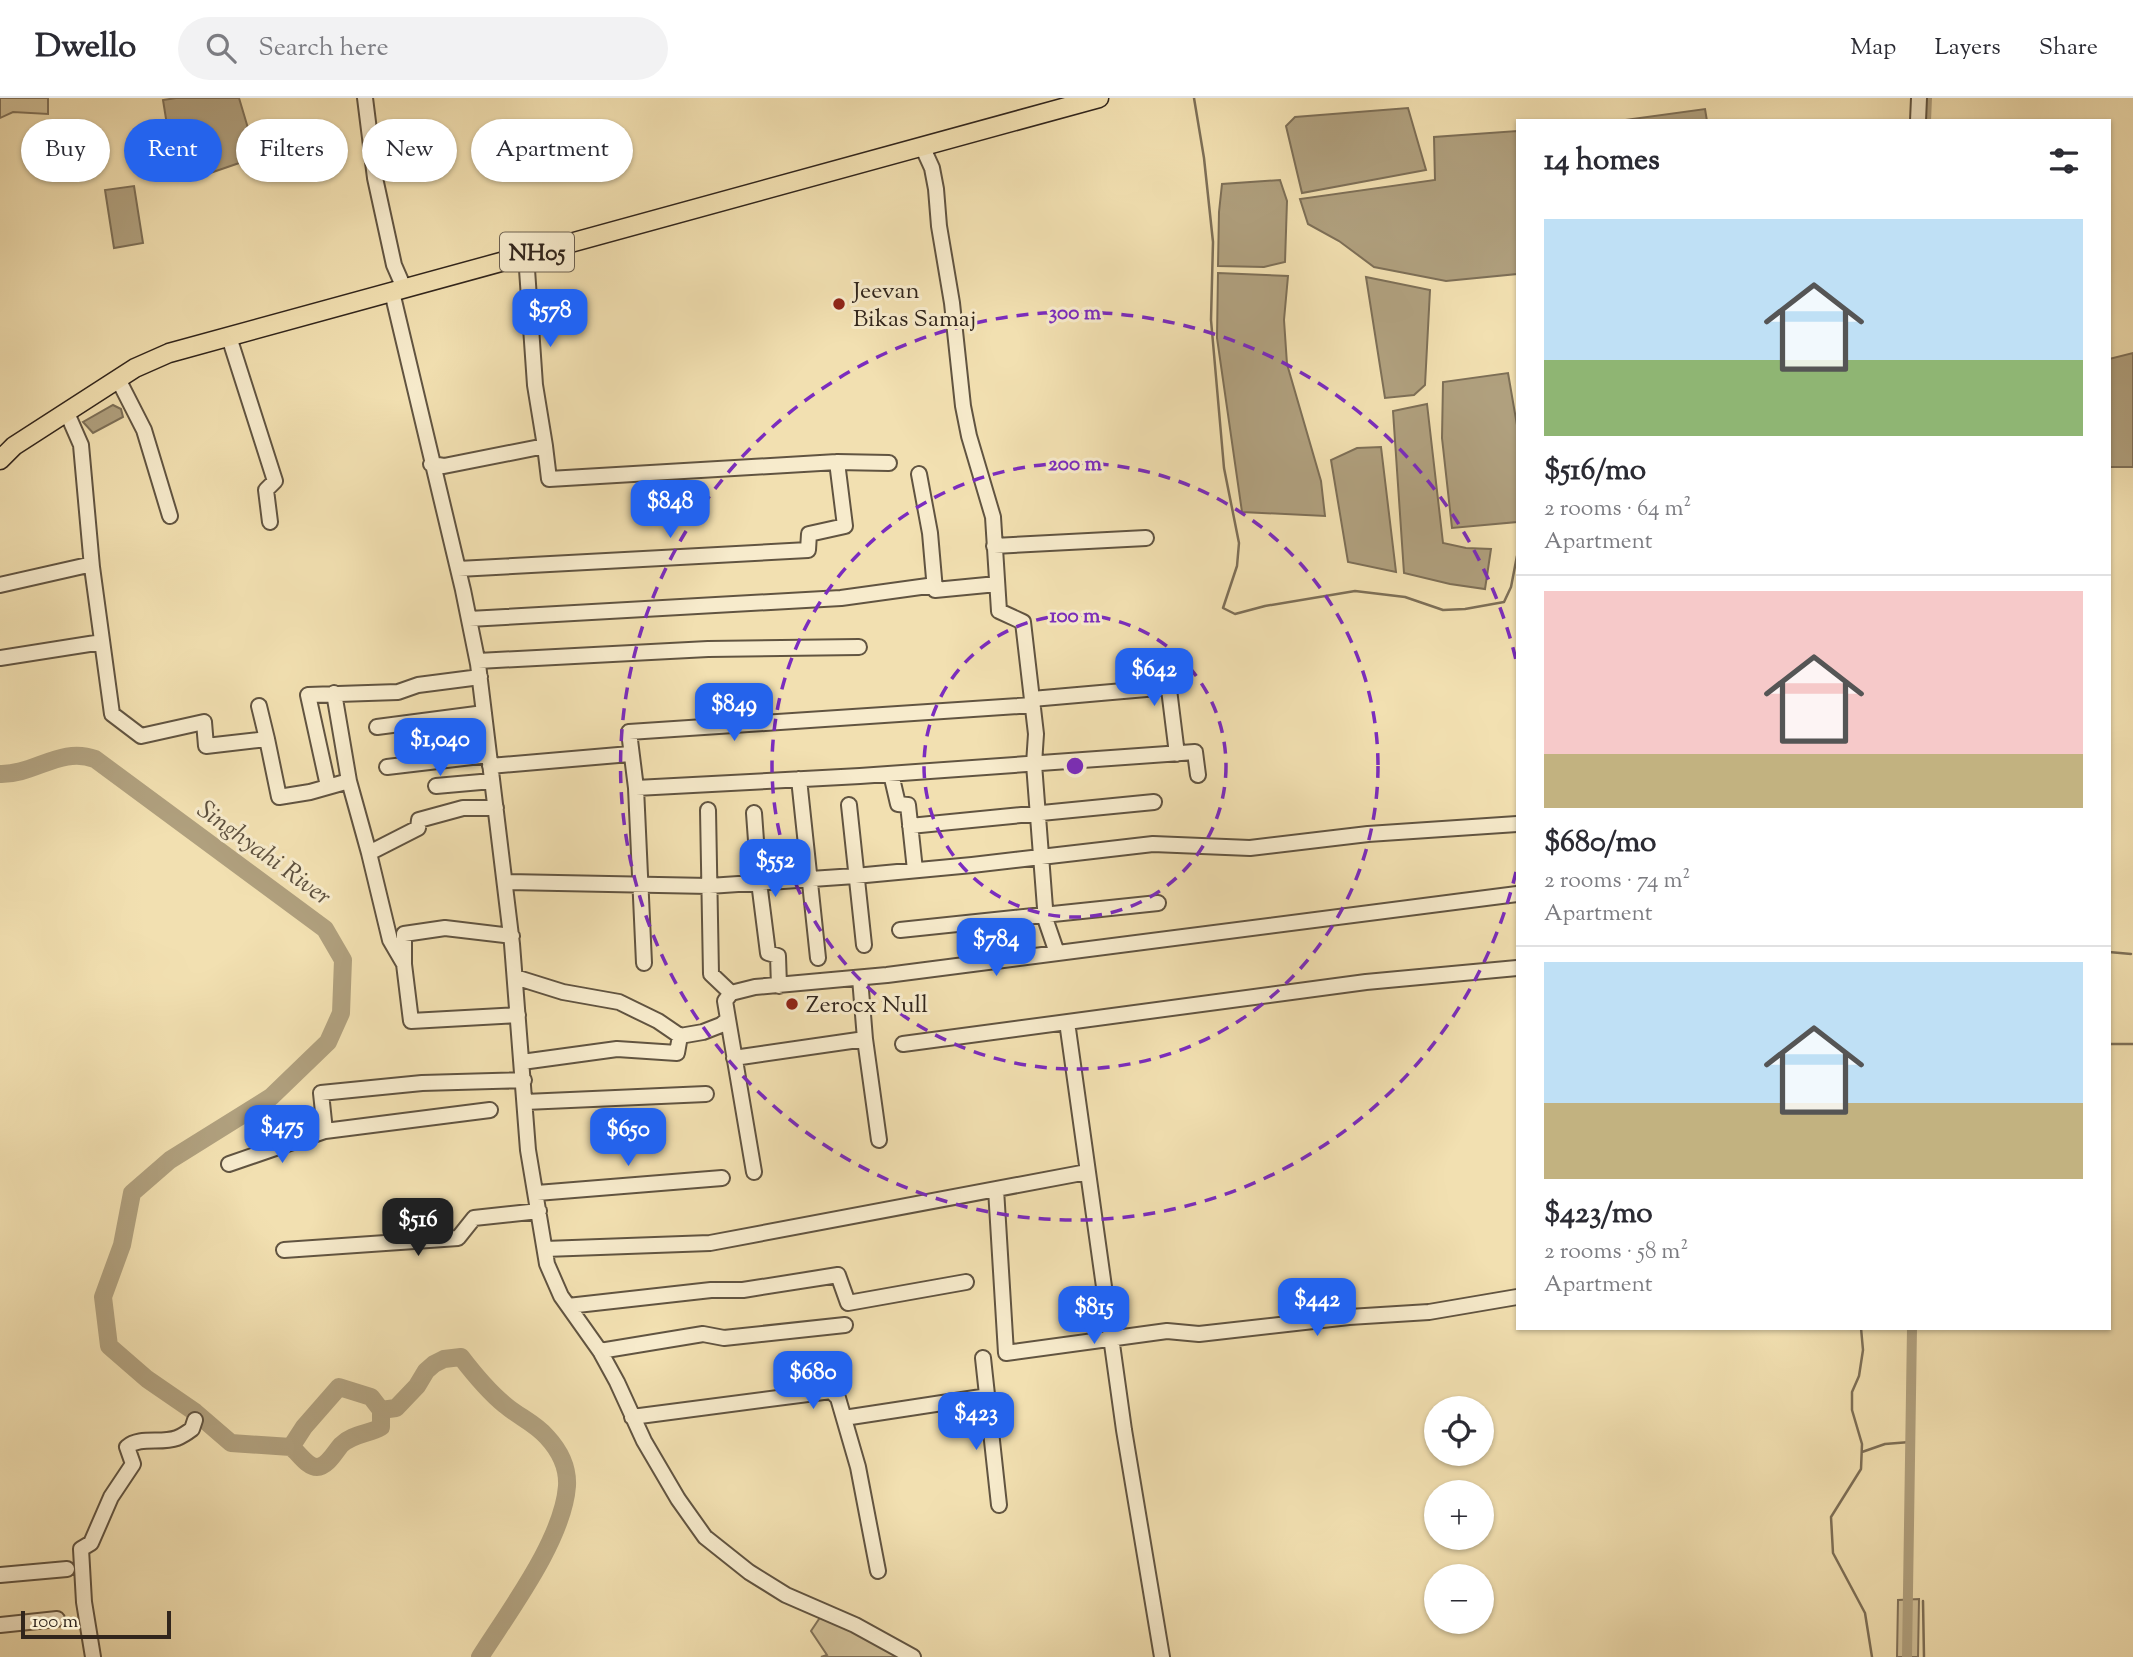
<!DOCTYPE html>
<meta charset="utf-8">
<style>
body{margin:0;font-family:"Sorts Mill Goudy",serif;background:#f2f2f3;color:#2b2b33;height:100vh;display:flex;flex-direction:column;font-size:26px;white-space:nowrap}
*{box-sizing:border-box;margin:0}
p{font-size:23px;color:#7c7c81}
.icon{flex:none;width:38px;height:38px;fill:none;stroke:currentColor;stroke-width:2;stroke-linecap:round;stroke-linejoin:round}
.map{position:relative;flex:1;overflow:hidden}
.panel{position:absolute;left:1516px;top:21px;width:595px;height:1211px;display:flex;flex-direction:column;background:#fff;border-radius:0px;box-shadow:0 2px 5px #0004}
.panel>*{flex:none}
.hud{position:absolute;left:21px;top:21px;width:665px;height:63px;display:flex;gap:14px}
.fabs{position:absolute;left:1424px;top:1298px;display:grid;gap:14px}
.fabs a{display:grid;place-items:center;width:70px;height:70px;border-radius:50%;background:#fff;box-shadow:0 2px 5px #0004;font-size:35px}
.scale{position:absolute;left:21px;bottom:18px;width:150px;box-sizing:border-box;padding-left:7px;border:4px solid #31251c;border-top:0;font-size:19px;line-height:24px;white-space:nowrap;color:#31251c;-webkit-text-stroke:5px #f7ebcc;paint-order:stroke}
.price{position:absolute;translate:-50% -60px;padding:0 16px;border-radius:14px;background:#2563eb;color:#fff;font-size:23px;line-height:46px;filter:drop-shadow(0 2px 4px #0008)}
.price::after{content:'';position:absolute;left:50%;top:42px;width:21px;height:16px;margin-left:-10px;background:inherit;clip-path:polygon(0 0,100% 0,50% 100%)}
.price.active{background:#222;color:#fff}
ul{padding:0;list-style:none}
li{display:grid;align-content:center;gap:14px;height:371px;padding:0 28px}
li+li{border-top:2px solid #e1e1e2}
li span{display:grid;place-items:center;height:217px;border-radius:0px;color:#555}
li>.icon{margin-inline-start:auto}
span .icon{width:126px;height:126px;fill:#fffc;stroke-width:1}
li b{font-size:30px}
h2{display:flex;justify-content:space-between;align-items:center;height:84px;padding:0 28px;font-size:30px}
.tag{padding:0 24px;border-radius:32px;background:#fff;box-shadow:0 2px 5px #0004;font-size:24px;line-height:63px}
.tag.active{background:#2563eb;color:#fff}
header{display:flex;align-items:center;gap:42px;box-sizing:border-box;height:98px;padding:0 35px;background:#fff;border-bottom:2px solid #e1e1e2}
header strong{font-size:33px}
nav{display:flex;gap:38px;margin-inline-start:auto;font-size:24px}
.search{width:490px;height:63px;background:#f2f2f3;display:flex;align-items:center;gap:18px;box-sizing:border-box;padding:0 24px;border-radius:38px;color:#7c7c81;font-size:26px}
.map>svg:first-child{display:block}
.green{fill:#d1c098;stroke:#81725a;stroke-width:2}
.water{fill:#b0a07e;stroke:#7d6f57;stroke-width:2}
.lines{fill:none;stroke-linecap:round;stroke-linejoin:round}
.stream{stroke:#7d6f57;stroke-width:2.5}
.canal{stroke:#b0a07e;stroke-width:10}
.river{stroke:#b0a07e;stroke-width:18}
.minor-casing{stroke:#615441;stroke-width:18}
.major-casing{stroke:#31251c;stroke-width:21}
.minor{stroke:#f7ebcc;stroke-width:14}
.major{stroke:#f2e0b1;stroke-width:18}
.ring{fill:none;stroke:#7b2cbf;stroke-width:3.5;stroke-dasharray:12 9}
.poi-dot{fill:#8f2418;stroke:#f7ebcc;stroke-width:2.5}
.labels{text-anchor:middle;stroke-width:6;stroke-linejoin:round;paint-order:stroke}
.shield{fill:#f7ebcc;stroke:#6c6051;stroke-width:2}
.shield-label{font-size:23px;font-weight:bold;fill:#31251c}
.poi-label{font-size:24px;fill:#31251c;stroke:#f7ebcc;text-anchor:start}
.water-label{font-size:26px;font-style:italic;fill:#5d503e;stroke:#f7ebcc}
.centre{fill:#7b2cbf;stroke:#f7ebcc;stroke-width:3.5}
.ring-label{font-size:21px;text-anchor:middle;font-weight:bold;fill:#7b2cbf;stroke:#f7ebcc;stroke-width:6;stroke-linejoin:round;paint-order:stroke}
</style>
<header>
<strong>Dwello</strong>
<div class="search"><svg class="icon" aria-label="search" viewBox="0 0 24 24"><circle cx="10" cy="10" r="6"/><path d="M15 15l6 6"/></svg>Search here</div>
<nav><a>Map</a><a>Layers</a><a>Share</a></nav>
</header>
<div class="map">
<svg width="2133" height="1559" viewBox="0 0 2133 1559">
<rect width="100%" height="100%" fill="#f2e0b1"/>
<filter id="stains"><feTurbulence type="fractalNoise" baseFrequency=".00286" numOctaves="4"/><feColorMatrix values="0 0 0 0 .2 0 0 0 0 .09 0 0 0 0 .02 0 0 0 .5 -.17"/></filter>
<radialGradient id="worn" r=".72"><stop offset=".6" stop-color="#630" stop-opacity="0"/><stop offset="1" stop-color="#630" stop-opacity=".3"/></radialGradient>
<path class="green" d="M0 0H48V16L13 14 0 20Z
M1919 1501 1918 1559H1897L1898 1502Z
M821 1518 859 1534 901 1559H821L827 1557 811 1533Z"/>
<path class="water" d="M176 0H239L256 57 245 63 193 81 175 77 163 2Z
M1408 10 1426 72 1302 95 1286 28 1295 19Z
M1705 11 1707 23H1618Z
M1517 33V176L1446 183 1374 169 1339 143 1308 126 1300 101 1435 82 1434 39Z
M1280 82 1287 103 1285 164 1264 169 1218 168 1219 114 1222 86Z
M134 88 143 145 114 150 105 92Z
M1218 175 1288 178 1284 222 1287 266 1321 383 1325 418 1242 414 1217 240Z
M1366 179 1430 192 1425 287 1414 297 1385 300Z
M2133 255V369H2109V261Z
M1508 275 1517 327V424L1452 430 1442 340 1443 284Z
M1427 306 1443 445 1466 450 1491 451 1485 491 1450 486 1404 475 1393 313Z
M113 307 121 311 123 319 93 335 83 324Z
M1381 349 1396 474 1348 464 1331 362 1357 350Z"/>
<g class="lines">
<path class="stream" d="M1194 0 1204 60 1213 144 1211 222 1224 370 1239 445 1237 468 1223 510 1235 516 1265 508 1355 493 1405 499 1443 512 1465 511 1504 504 1511 489 1517 458
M2109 854 2131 856
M2109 946H2133
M1861 1230 1863 1252 1859 1278 1852 1294V1312L1862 1346 1861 1371 1831 1419 1833 1455 1865 1515 1872 1559
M1862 1354 1885 1346 1910 1344
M1923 1503 1924 1559"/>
<path class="canal" d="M1926 23 1927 0
M1907 1559 1912 1230"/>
<path class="river" d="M0 676C34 677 61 648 95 661L325 831 343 862 341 915 328 944 271 999 170 1062 132 1095 122 1147 103 1199 109 1248 147 1281 195 1314 231 1345 291 1349 304 1329 339 1289 371 1299 381 1312 396 1310 417 1288 426 1273 434 1266 444 1261 461 1259C474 1276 489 1294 505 1307 519 1319 535 1325 547 1339 559 1352 568 1369 567 1388 563 1442 509 1513 480 1559
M291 1349C299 1355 307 1369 317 1369 327 1369 335 1354 341 1347 352 1336 369 1336 381 1329V1312"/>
<defs>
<path id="minor" d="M365 0 375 80 394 167 404 190
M1918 23 1919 0
M922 48 932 70 936 91 939 128 952 205 963 308 969 338 993 419 999 513 1023 524 1036 636 1034 666 1046 823 1057 855
M526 157 535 287 545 348
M392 194 463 492 478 566 512 846 528 1052 547 1166 561 1198 600 1253 617 1284 644 1343 678 1401 705 1439 749 1474 786 1497 855 1527 913 1559
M229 239 275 383 266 392 270 424
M118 281 144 332 170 418
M67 315 81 347 92 469
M431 366 444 368 545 348 549 381 837 364 889 365
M919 376 930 435 935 492 997 486
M994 448 1146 440
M458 471 808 452 809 436 845 428 837 364
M0 487 88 467 92 469 112 616 141 638 204 624 206 648 267 641 279 699 310 694 349 683 369 755 418 730 419 722 463 710H496
M469 521 841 500 935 487
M1165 559 1177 656
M0 560 102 544
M478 563 708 551 859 549
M334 595 349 683
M1032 601 1169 589
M259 608 267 641
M377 629 484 615
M490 668 630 656
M387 669 489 657
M891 676 898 706 908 707 915 772
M799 681 818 860
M328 688 308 597 398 594 418 587 480 579
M436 688 492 683
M636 690 860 678 1195 654 1198 677
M849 707 864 847
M708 712 711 876 731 895
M754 715 759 784 768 855 778 858 779 888
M910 728 1154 704
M369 755 390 842 404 866V836L445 830 512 838
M505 784 709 788 855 778 972 767 1153 746 1250 750 1368 736 1517 726
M900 832 1158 805
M644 865 636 690 629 634 1033 607
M404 866 411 923 518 917
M515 879 563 894 619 904 658 923 680 938 703 934 721 927 728 921 725 903 731 895 755 889 887 877 1517 796
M860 880 865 941 879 1042
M728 921 754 1074
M1068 931 1124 1332 1162 1559
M903 946 1366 884 1517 870
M734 960 865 941
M522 964 617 951 677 955 680 938
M525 1004 706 996
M325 1033 321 995 422 985 524 982
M229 1066 325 1033 490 1012
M996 1091 1006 1255 1167 1233 1199 1236 1349 1219 1429 1214 1517 1199
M537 1095 722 1080
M545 1151 710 1145 1087 1074
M284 1152 458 1140 474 1120 539 1113
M568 1208 711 1192H743L838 1177 848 1205 966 1184
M600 1253 703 1236 724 1240 845 1227
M983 1260 999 1407
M632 1319 831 1293 838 1300 858 1369 878 1473
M844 1320 988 1298
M0 1477 67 1471
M0 1527 57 1521
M93 1559 84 1504 81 1451 91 1445 111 1399 133 1366 127 1349C140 1338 161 1346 177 1340 182 1338 188 1334 192 1331L195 1322"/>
<path id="major" d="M0 362 14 348 135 270 169 255 1099 0"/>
</defs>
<use href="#minor" class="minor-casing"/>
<use href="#major" class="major-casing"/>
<use href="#minor" class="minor"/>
<use href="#major" class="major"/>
</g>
<g class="ring">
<circle cx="1075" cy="668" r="151"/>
<circle cx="1075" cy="668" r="303"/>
<path d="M1516 774A454 454 0 1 1 1516 562"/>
</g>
<g class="poi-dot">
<circle cx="839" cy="206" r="7"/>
<circle cx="792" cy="906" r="7"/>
</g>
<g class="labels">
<rect class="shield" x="500" y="134.5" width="74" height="39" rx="5"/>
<g class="shield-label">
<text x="537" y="162">NH05</text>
</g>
<g class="poi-label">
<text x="853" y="200">Jeevan<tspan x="853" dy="28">Bikas Samaj</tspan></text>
<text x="806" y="914">Zerocx Null</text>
</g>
<g class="water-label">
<text transform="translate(265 754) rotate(36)" y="9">Singhyahi River</text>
</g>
</g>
<circle cx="1075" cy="668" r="10" class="centre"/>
<g class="ring-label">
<text x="1075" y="221">300 m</text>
<text x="1075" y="372">200 m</text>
<text x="1075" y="524">100 m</text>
</g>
<rect width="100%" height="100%" filter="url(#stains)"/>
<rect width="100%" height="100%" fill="url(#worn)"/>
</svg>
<div class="fabs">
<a><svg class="icon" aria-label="locate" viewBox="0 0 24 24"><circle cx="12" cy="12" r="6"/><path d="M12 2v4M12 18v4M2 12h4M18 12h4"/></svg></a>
<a>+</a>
<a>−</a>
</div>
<div class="scale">100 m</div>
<b class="price" style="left:550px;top:251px">$578</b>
<b class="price" style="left:670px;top:442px">$848</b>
<b class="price" style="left:1154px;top:610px">$642</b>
<b class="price" style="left:734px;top:645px">$849</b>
<b class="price" style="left:440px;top:680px">$1,040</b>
<b class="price" style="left:775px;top:801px">$552</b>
<b class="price" style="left:996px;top:880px">$784</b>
<b class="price" style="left:282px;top:1067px">$475</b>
<b class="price" style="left:628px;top:1070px">$650</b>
<b class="price active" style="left:418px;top:1160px">$516</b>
<b class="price" style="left:1317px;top:1240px">$442</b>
<b class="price" style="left:1094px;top:1248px">$815</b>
<b class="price" style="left:813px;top:1313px">$680</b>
<b class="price" style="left:976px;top:1354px">$423</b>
<div class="hud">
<a class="tag">Buy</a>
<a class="tag active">Rent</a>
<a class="tag">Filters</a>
<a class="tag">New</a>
<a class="tag">Apartment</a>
</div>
<section class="panel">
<h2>14 homes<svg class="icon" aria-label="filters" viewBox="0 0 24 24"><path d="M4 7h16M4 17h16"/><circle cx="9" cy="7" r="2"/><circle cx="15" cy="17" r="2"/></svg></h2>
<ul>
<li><span style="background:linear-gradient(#bfe0f5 65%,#8fb573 0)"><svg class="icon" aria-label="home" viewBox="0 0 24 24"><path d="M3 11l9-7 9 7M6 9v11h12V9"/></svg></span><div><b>$516/mo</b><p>2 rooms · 64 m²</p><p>Apartment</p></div></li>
<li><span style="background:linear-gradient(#f6c9c9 75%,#c2b280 0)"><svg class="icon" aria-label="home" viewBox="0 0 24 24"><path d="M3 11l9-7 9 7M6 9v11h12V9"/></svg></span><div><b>$680/mo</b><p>2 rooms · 74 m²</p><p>Apartment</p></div></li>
<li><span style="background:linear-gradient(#bfe0f5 65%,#c2b280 0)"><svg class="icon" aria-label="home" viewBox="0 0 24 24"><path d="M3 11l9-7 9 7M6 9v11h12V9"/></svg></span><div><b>$423/mo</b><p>2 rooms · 58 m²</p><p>Apartment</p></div></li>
</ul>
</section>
</div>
